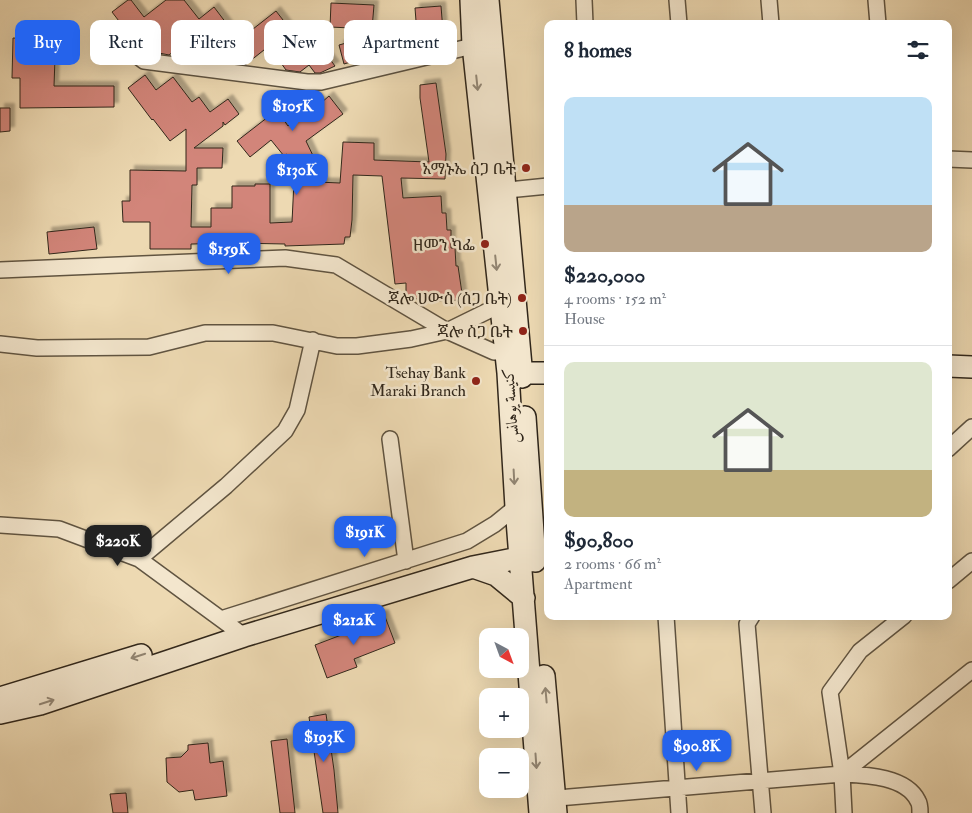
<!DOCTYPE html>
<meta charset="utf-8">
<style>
body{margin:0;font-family:"IM FELL Double Pica",Amiri,"Noto Serif Ethiopic",serif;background:#f2f2f3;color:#1f2937;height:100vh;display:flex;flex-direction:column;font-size:19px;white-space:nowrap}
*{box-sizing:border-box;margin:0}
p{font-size:16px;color:#747a83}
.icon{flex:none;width:28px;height:28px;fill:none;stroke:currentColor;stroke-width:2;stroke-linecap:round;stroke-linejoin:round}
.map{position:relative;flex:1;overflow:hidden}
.drawer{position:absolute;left:544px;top:20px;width:408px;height:600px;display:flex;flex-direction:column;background:#fff;border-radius:10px;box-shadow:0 5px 20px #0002}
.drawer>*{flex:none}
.top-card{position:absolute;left:15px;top:20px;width:454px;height:45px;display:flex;gap:10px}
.needle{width:32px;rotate:139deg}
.buttons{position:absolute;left:479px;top:628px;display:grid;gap:10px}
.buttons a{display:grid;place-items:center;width:50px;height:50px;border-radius:10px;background:#fff;box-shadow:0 5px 20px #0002;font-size:25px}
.price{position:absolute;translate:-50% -42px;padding:0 11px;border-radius:10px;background:#2563eb;color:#fff;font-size:16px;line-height:32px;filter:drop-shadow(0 1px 2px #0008)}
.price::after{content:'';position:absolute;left:50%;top:30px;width:15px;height:11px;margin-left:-8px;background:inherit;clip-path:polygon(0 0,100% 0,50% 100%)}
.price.on{background:#222;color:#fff}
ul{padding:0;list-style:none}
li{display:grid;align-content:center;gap:10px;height:265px;padding:0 20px}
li+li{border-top:1px solid #e0e1e3}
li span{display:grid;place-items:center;height:155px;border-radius:10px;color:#555}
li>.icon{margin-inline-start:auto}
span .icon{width:90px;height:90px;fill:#fffc;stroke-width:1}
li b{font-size:21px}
h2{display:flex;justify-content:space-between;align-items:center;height:60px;padding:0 20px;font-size:21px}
.chip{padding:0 18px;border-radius:10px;background:#fff;box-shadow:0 5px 20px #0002;font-size:18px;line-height:45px}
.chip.on{background:#2563eb;color:#fff}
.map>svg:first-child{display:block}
.building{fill:#d2857a;stroke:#31271b;filter:url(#shadow)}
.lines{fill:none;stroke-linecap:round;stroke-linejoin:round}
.street-casing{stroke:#605441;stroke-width:18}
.secondary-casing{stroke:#31271b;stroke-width:24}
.street{stroke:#f3e6cd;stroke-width:15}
.secondary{stroke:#f3e6cd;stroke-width:21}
.oneway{stroke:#928674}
.poi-dot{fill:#8f2418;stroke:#f3e6cd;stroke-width:2}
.labels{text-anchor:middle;stroke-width:5;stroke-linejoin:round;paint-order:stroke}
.poi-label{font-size:16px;fill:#31271b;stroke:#f3e6cd;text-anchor:end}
.street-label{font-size:16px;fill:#31271b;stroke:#f3e6cd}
</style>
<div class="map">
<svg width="972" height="813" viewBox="0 0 972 813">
<defs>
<filter id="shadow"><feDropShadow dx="4.5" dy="-4.5" stdDeviation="1" flood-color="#0004"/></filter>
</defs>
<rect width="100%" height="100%" fill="#edd9b2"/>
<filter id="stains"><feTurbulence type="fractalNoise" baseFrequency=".004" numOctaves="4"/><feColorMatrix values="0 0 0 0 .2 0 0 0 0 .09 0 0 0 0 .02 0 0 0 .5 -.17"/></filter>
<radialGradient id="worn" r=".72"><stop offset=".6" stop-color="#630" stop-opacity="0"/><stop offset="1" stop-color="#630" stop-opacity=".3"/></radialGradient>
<path class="building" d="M128 0H131L144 17 166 0H184L199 19 214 7 239 40 276 11 301 43 312 35 335 66 320 73H315L309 65 300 72 286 70 269 46 245 65 231 63 223 53 213 60 197 58 185 43 169 55 159 53 153 45 146 51 135 42 112 12Z
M331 3 374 5 372 29 330 27Z
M441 6 443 31 417 34 415 8Z
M396 29 401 47 344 64 339 45Z
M13 38 34 39V57L55 58 54 86H114V107L20 108V78H12Z
M145 75 156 90 173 77 192 102 199 97 210 112 228 99 239 114 225 125 223 122V126L194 148H223L222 168H197V185H192L191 227H211V208H232V186H255V184H270V223L292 222 294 181 340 183 343 142 374 143V160L429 162 420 98V85L436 83 446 154 445 179 401 178 403 198 441 196 442 213H446L447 230H451V248H455L456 266H458L463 300 431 301V298L412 299 406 296V283L395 284 382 176 353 175 352 220 350 237H345L344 244 285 246V244L234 243 191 244V249H150V222H123L122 201H130V170L186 171V129L170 141 153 119 152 120 128 88Z
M311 91 321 103 329 96 343 114 306 141 317 164 296 174 287 154 284 156 271 140 250 157 237 141 277 110 288 126 306 112 298 102Z
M0 108H10V131L0 132Z
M94 227 97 249 49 254 47 232Z
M384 614 395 643 354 659 357 667 327 678 315 645 357 629 356 625Z
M326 714 334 770 338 813H323L309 717Z
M287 739 295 813H280L271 741Z
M208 743 210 763 223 761 227 796 195 800 193 790 179 792 167 782 166 758 181 757 188 750V745Z
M126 793 128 813H113L110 794Z"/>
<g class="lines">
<defs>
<path id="street" d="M584 0 585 24
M677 0 679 24
M769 0 771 24
M876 0 878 24
M104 31 144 61 307 82H321L481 44
M948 159 972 160
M497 191 548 186
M0 270 285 258 336 265 447 331
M509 304 500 305 447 331 494 352 514 351
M0 344 37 348 149 347 205 333H273L337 346H357L411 339 447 331
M390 439 406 561
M948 449 972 427
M0 525 59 529 139 559 244 636
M139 559 226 486 285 431 297 410 313 340
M948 581 972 561
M666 616 679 813
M752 616 747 624 763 813
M221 619 467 541 495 524 516 507
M842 774 972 670
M546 799 842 774C865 775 906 776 918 801 920 804 920 810 920 813
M844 813 842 774 830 692 860 651 904 616"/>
<path id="secondary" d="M471 0 473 45 508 373 516 507 540 813
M488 0 522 377
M948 366 972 367
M508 373H548
M525 417 535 561
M473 567 496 575 524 598
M544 676 556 813
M0 698 141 655
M0 713 40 704 244 636 473 567 534 555"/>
</defs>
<use href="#street" class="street-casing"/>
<use href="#secondary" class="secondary-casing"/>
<use href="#street" class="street"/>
<use href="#secondary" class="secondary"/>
</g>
<defs><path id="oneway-shaft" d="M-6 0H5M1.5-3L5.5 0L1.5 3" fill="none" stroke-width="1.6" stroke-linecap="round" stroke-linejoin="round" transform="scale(1.25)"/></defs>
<g class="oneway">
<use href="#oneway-shaft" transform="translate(477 83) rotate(84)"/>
<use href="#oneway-shaft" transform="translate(496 263) rotate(84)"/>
<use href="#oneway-shaft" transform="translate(514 477) rotate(87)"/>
<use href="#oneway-shaft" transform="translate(138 656) rotate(162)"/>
<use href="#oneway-shaft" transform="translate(546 695) rotate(-95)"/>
<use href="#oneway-shaft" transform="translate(47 702) rotate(-18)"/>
<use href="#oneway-shaft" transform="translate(536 761) rotate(86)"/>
</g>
<g class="poi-dot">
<circle cx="526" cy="168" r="5"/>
<circle cx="485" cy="244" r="5"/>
<circle cx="522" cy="298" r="5"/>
<circle cx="523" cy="331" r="5"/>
<circle cx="476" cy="381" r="5"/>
</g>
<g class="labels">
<g class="poi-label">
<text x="516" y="174">አማኑኤ ስጋ ቤት</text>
<text x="475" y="250">ዘመን ካፌ</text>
<text x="512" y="304">ጃሎ ሀውስ (ስጋ ቤት)</text>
<text x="513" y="337">ጃሎ ስጋ ቤት</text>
<text x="466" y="378">Tsehay Bank<tspan x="466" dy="18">Maraki Branch</tspan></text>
</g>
<g class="street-label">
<text transform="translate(510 406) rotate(-94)" y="6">كنيسة يوهانس</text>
</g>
</g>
<rect width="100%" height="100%" filter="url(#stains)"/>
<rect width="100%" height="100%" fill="url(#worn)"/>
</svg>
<div class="buttons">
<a><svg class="needle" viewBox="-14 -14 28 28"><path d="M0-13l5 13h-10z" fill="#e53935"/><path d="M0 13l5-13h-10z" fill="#747a83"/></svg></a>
<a>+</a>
<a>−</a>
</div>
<b class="price" style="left:293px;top:132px">$105K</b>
<b class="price" style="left:297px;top:196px">$130K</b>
<b class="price" style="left:229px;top:275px">$159K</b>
<b class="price" style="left:365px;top:558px">$191K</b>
<b class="price on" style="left:118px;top:567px">$220K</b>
<b class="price" style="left:354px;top:646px">$212K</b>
<b class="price" style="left:324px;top:763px">$193K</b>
<b class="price" style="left:697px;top:772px">$90.8K</b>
<div class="top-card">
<a class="chip on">Buy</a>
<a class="chip">Rent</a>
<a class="chip">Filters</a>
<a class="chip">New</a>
<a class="chip">Apartment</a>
</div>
<section class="drawer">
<h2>8 homes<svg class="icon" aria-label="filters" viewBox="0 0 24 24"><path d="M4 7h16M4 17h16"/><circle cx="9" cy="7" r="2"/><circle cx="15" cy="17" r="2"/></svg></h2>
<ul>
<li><span style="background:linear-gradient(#bfe0f5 70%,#b9a48a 0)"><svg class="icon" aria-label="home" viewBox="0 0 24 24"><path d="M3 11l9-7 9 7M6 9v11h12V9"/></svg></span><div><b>$220,000</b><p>4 rooms · 152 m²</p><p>House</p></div></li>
<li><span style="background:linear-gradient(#dfe7d0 70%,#c2b280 0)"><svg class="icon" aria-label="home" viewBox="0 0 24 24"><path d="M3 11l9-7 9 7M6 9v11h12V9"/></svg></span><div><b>$90,800</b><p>2 rooms · 66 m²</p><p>Apartment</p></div></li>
</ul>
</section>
</div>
